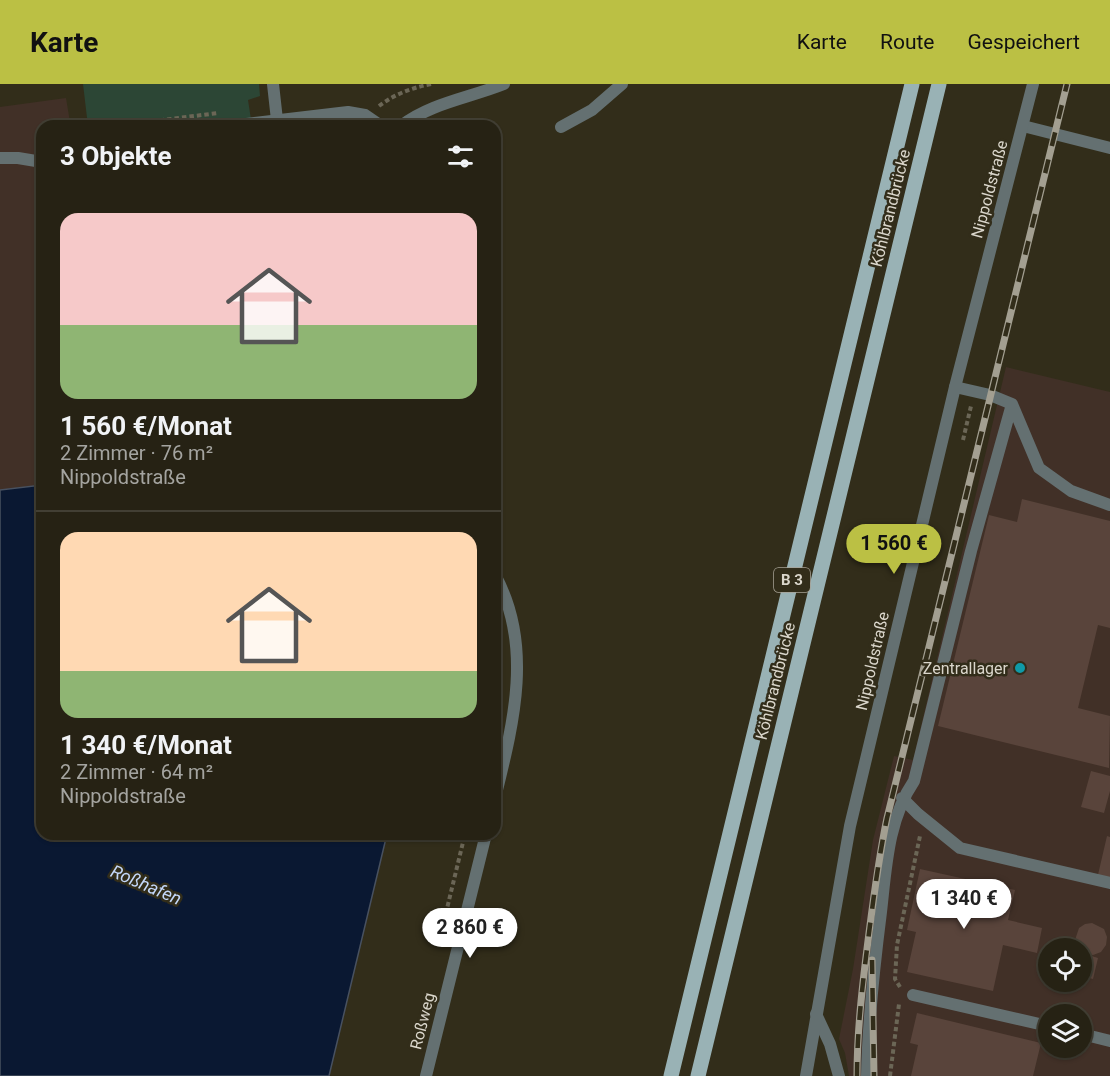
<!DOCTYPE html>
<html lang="de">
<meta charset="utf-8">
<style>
body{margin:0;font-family:Roboto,sans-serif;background:#322f22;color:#f1f3f6;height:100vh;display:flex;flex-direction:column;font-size:22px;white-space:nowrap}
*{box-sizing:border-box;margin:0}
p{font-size:20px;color:#a4a4a0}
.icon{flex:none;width:33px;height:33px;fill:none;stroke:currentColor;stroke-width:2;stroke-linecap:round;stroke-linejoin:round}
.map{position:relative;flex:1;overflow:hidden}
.details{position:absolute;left:36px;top:36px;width:465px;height:720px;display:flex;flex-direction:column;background:#262214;border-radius:18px;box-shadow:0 2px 4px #0004,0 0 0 2px #423f34}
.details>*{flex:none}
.fabs{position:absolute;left:1038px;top:854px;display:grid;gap:12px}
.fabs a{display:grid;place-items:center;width:54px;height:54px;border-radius:50%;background:#262214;box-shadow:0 2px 4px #0004,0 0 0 2px #423f34;font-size:30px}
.price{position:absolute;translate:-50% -51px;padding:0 14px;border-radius:21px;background:#fff;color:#222;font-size:20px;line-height:39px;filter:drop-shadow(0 2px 3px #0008)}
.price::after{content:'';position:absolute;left:50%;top:36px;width:18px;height:14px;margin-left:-9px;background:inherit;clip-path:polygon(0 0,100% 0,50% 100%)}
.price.current{background:#bbc044;color:#111}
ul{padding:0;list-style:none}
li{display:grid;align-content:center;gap:12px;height:318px;padding:0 24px}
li+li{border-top:2px solid #423f34}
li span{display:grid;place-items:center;height:186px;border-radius:18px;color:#555}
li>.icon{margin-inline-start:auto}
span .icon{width:108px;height:108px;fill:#fffc;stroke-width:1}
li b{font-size:26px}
h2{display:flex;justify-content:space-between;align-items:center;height:72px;padding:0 24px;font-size:26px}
header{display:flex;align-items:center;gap:36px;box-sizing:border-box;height:84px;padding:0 30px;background:#bbc044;color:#111}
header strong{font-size:28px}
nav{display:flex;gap:33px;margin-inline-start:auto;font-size:21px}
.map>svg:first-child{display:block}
.industrial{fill:#413027;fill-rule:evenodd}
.green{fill:#2c4635}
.water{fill:#0a1832;stroke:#485160;stroke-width:1.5}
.building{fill:#59443b}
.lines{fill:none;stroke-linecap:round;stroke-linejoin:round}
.path{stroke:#6b6656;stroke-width:4;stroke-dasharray:4.5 3;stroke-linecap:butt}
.lane{stroke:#647071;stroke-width:12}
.street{stroke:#647071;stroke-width:12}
.primary{stroke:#99b2b5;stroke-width:15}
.rail-casing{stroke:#a39f91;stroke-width:7}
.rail{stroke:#322d1a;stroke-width:4.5;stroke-dasharray:14;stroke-linecap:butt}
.culture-dot{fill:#0f9aa8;stroke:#322d1a;stroke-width:2}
.labels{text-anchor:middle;stroke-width:5;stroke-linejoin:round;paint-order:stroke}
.shield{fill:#322d1a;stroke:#a8a396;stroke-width:1.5}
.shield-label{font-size:15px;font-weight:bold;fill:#dad6cb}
.street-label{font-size:16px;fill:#dad6cb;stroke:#322d1a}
.poi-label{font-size:16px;fill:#dad6cb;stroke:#322d1a;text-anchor:end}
.water-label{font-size:18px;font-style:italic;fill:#c4d8fa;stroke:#322d1a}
</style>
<header>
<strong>Karte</strong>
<nav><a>Karte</a><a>Route</a><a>Gespeichert</a></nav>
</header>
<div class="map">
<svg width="1110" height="992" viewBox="0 0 1110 992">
<rect width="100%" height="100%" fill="#322d1a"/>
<path class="industrial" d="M66 14 70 38 88 39V42H42V401L0 406V23Z
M1006 283 1110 308V992H849L845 969 839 955 853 885 873 756 894 672 913 676ZM1048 864H1082V897H1048ZM1048 930H1082V963H1048Z"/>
<path class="green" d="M83 0H259L260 12 248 16 252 42H88Z"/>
<path class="water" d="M42 401V750H387L329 992H0V406Z"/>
<path class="building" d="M1022 415 1110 437V544L1098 541 1078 624 1110 632 1109 684 938 642 989 431 1017 438Z
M1091 687 1110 692V707L1104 729 1081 723Z
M1107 752 1110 753V798L1097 795Z
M920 785 1015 806 1008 836 1042 844 1037 869 1003 861 993 907 907 888 916 848 907 846Z
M1092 839 1104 845 1107 853 1106 861 1101 868 1093 871 1085 870 1098 874 1093 895 1082 892V869L1085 870 1082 868V864L1076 862 1075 856 1079 844 1085 840Z
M917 929 1041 959 1033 992H911L918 961 910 959Z"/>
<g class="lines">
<path class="path" d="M379 22C395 10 411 4 431 0
M115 42 218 29
M963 356 971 322
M495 599V604
M444 837 465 750
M900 903 895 895 897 861 920 752
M890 992 899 920"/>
<path class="lane" d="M273 0 277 36
M1023 42 1110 64
M561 43 592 26 622 0
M955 303 990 311 1012 320 1039 384 1071 407 1110 421
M902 714 918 730 960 764 1110 799
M913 911 1048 942
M816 930 830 960 839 992
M1082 950 1110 957
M867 992C868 937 874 883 881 828 886 784 888 735 914 697L971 467 1012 320"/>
<path class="street" d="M230 42 348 28 365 31 381 42
M401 42C431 19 469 14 504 0
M0 74H18L42 78
M495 491C534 562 513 641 495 714
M426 992 486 750
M806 992 850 742 955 303 1033 0"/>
<path class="primary" d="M671 992 912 0
M698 992 939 0"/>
<defs>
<path id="rail" d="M872 876 874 992
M857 992C857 944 863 896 869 849 874 810 879 772 887 734L1067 0"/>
</defs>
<use href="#rail" class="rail-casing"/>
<use href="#rail" class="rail"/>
</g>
<circle class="culture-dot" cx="1020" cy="584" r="6"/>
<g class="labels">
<rect class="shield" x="774" y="484" width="36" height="24" rx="4.5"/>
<g class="shield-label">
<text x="792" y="501">B 3</text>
</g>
<g class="street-label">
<text transform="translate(989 105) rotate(-75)" y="6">Nippoldstraße</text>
<text transform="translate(890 124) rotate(-76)" y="6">Köhlbrandbrücke</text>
<text transform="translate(872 577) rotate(-77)" y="6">Nippoldstraße</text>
<text transform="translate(775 597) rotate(-76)" y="6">Köhlbrandbrücke</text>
<text transform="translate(422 937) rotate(-76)" y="6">Roßweg</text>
</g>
<g class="poi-label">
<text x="1008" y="590">Zentrallager</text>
</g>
<g class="water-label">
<text transform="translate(146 801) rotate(23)" y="6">Roßhafen</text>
</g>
</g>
</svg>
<div class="fabs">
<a><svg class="icon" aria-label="locate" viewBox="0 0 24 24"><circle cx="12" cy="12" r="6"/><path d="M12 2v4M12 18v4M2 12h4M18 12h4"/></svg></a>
<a><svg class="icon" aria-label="layers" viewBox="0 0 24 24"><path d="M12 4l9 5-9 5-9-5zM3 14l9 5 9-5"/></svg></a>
</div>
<b class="price current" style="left:894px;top:491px">1 560 €</b>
<b class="price" style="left:964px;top:846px">1 340 €</b>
<b class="price" style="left:470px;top:875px">2 860 €</b>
<section class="details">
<h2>3 Objekte<svg class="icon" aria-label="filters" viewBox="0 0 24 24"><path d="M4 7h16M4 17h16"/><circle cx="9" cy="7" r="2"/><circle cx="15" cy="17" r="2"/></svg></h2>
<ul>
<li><span style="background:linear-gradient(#f6c9c9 60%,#8fb573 0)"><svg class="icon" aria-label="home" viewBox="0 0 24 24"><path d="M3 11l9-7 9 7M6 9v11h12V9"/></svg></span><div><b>1 560 €/Monat</b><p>2 Zimmer · 76 m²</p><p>Nippoldstraße</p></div></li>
<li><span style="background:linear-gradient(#ffd9b3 75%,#8fb573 0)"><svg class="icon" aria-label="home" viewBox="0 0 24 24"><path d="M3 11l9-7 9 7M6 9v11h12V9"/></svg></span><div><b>1 340 €/Monat</b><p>2 Zimmer · 64 m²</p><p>Nippoldstraße</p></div></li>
</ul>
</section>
</div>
